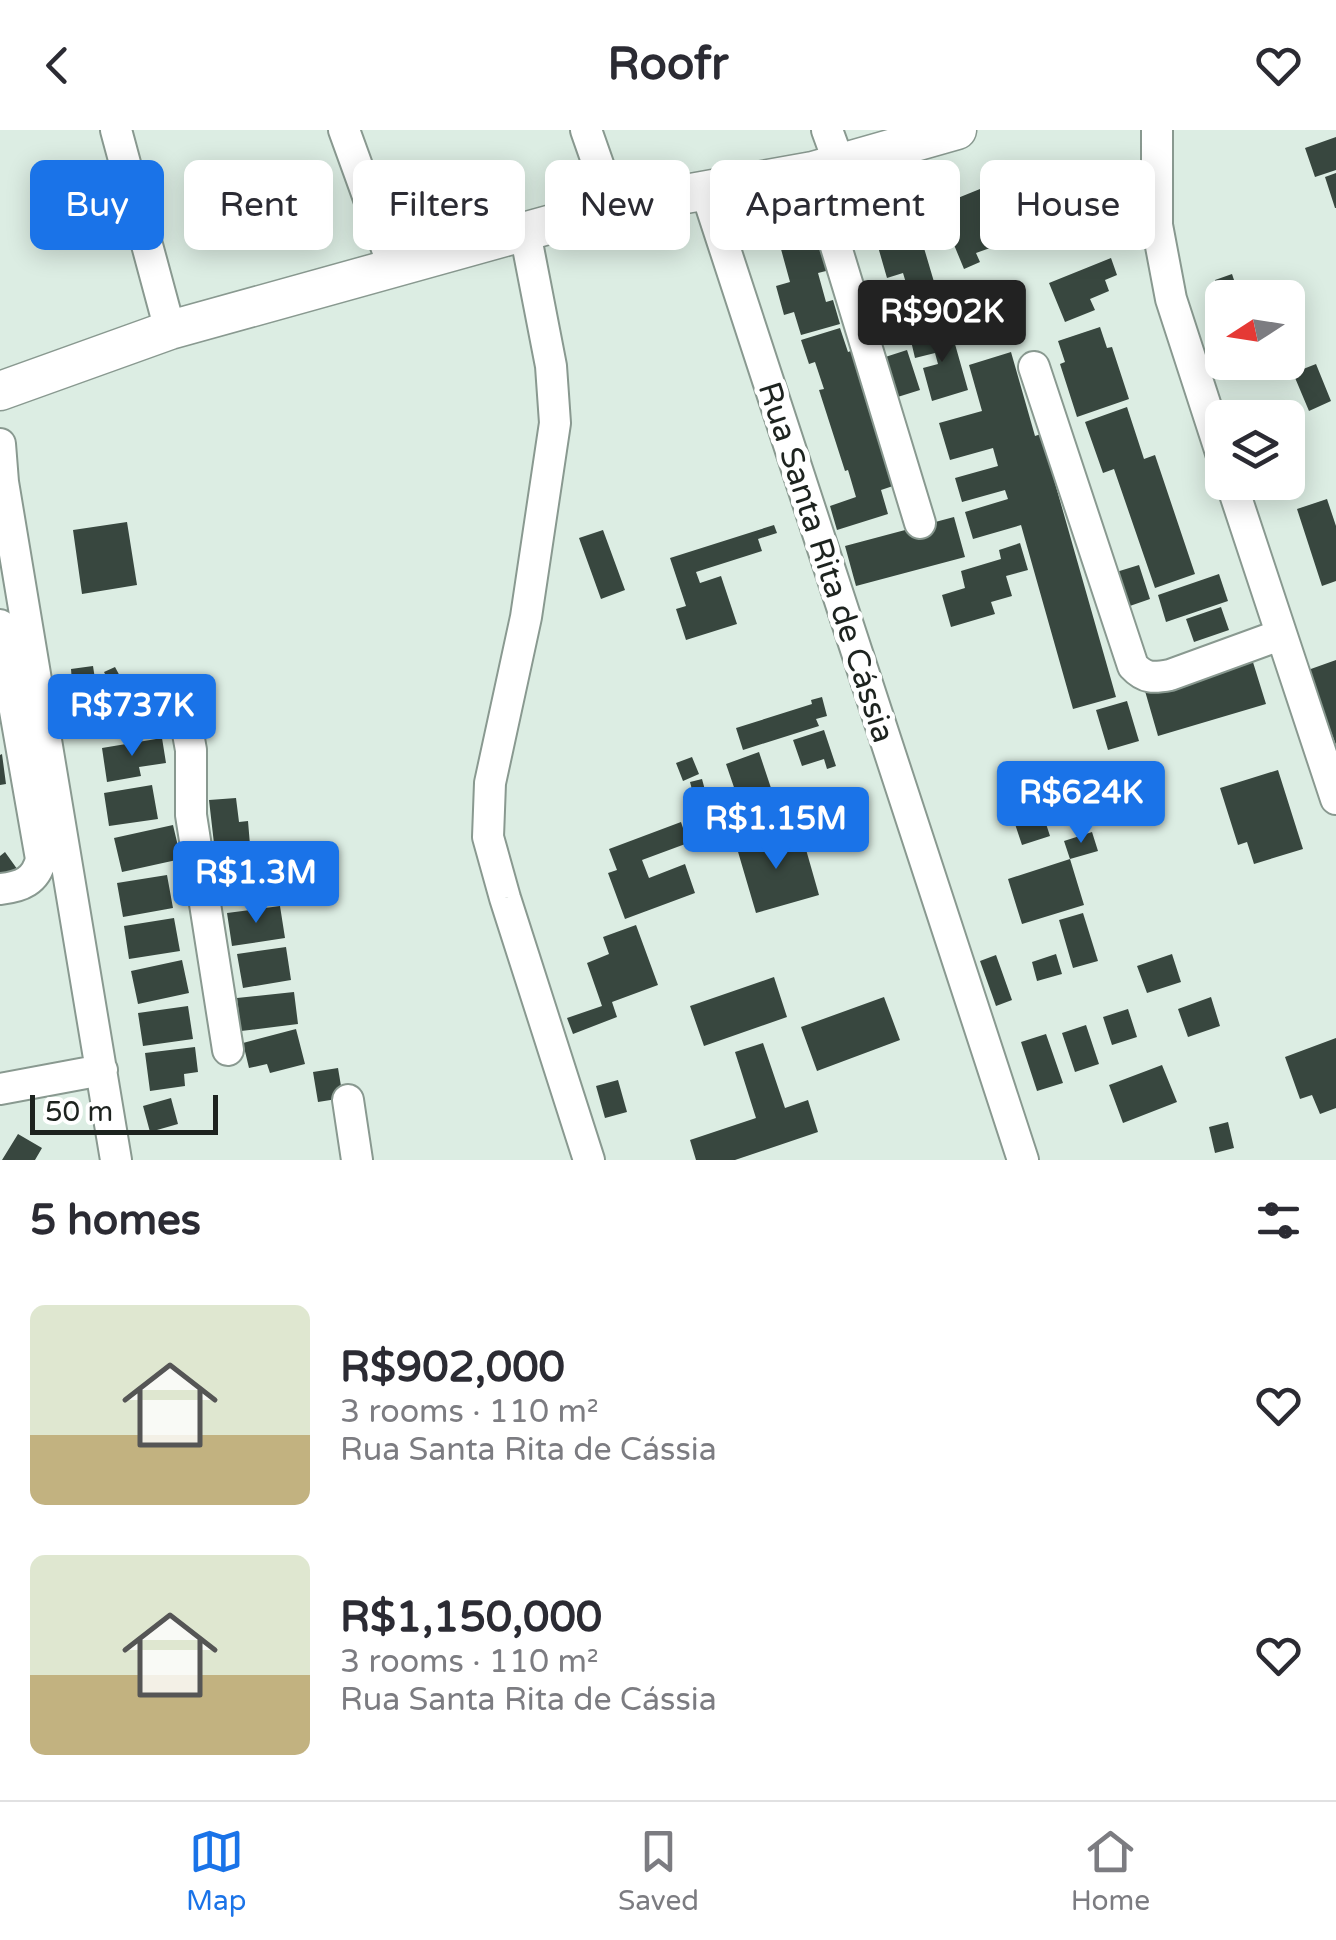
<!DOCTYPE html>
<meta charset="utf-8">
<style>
body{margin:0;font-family:"Varela Round",sans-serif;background:#f2f2f3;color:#2b2b33;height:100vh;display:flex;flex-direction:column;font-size:38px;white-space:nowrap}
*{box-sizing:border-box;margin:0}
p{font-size:32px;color:#7c7c81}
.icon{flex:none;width:55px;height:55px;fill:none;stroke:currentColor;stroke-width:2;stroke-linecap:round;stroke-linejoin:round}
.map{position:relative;height:1030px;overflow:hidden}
.details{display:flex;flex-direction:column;background:#fff;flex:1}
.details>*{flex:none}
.banner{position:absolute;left:30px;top:30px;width:1278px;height:90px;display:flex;gap:20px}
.needle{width:65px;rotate:258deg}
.buttons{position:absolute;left:1205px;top:150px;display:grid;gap:20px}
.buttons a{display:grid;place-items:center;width:100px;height:100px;border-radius:15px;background:#fff;box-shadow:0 5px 25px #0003;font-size:50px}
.scale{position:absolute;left:30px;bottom:25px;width:188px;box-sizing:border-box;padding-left:10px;border:5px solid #1d231f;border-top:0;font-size:28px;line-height:35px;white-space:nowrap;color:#1d231f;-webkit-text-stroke:8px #fff;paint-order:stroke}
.price{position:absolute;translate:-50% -85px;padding:0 22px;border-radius:10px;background:#1a73e8;color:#fff;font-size:32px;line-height:65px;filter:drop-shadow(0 2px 5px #0008)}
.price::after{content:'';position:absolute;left:50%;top:60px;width:30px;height:22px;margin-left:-15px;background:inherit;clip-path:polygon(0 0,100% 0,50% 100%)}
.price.selected{background:#222;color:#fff}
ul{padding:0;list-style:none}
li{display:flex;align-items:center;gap:30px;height:250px;padding:0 30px}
li span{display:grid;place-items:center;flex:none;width:280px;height:200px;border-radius:15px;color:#555}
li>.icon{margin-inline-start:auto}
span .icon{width:120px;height:120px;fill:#fffc;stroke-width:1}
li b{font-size:42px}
h2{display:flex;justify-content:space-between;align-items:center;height:120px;padding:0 30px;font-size:42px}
.pill{padding:0 35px;border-radius:15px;background:#fff;box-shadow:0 5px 25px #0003;font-size:35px;line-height:90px}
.pill.selected{background:#1a73e8;color:#fff}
header{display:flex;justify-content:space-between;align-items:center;height:130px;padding:0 30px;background:#fff;font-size:45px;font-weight:700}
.tab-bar{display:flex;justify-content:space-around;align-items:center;height:140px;border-top:2px solid #e1e1e2;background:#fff;font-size:28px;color:#7c7c81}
.tab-bar a{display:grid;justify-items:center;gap:5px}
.tab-bar .selected{color:#1a73e8}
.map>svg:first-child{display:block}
.building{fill:#38473f}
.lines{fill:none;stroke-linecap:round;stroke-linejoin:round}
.minor-casing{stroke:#899990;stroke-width:34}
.tertiary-casing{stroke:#899990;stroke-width:41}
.minor{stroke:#fff;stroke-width:30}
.tertiary{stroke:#fff;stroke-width:38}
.labels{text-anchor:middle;stroke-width:10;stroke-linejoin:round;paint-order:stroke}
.street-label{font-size:32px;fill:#1d231f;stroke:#fff}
</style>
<header><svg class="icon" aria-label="back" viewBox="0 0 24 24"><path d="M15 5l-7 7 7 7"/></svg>Roofr<svg class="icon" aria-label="heart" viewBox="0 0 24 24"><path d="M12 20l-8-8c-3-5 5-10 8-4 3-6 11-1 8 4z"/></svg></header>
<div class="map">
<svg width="1336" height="1030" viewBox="0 0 1336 1030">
<rect width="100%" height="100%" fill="#dcede3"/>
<path class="building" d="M1336 7V40L1315 47 1305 18Z
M1097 36 1116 93 1100 99 1097 89 1084 93 1079 79 1067 84 1056 50Z
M1336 43V78H1335L1325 47Z
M1009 48 1013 62 1027 57 1030 67 1044 63 1056 103 1028 111 1024 96 1010 100 995 52Z
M980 59 998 103 985 109 990 118 976 123 980 132 964 139 938 76Z
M908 63 914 82 887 90 890 99 916 91 945 189 903 201 890 157 906 153 903 143 887 148 866 75Z
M820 89 834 139 818 143 826 172 833 170 840 194 801 205 794 182 784 185 776 156 790 152 776 101Z
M1111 128 1117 145 1105 150 1109 161 1090 169 1095 180 1065 192 1049 153Z
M1232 144 1240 168H1221L1215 150Z
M1013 170 1022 203 984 212 976 179Z
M1100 197 1107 218 1112 217 1129 269 1077 287 1060 234 1065 232 1058 211Z
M840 198 848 222 859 218 899 354 881 360 888 384 837 400 830 376 856 367 848 340 845 341 819 260 824 259 815 232 809 234 801 210Z
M951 200 968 260 932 271 923 238 938 234 935 223 915 228 911 211Z
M907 220 920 260 888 270 876 230Z
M1011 222 1035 306 1041 304 1116 567 1073 579 1021 395 973 409 965 382 1008 369 1005 360 962 372 955 348 998 336 993 318 950 330 939 293 982 281 969 235Z
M1316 234 1331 271 1309 281 1293 243Z
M1127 277 1144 329 1155 325 1195 444 1155 458 1114 339 1103 343 1085 292Z
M1327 369 1336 396V451L1322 456 1297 379Z
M954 387 965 427 856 456 845 416Z
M127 392 137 455 82 464 73 400Z
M774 395 777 403 758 409 762 421 696 442 700 453 721 446 737 494 686 510 676 479 686 476 670 428Z
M603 400 625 460 601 469 579 408Z
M1020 413 1028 440 1006 446 1012 466 991 472 995 484 951 497 942 465 965 458 961 441 1001 429 999 420Z
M1139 435 1150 469 1124 478 1113 443Z
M1219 444 1228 471 1166 492 1158 465Z
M1221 477 1229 500 1194 512 1186 489Z
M1252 529 1266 574 1158 606 1145 561Z
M1336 530V615L1308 540Z
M93 536 95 549 72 552 71 539Z
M115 537 122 550 111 556 104 542Z
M822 567 827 586 816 589 819 596 743 620 736 598 812 574 811 570Z
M1127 571 1139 611 1108 620 1096 580Z
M824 600 836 636 827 639 824 629 802 636 793 610Z
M162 608 166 633 139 637 141 646 107 652 102 618Z
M759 622 771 658 738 669 726 634Z
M2 624 6 654 0 655V625Z
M692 627 699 644 683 651 676 633Z
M1278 640 1303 719 1254 734 1247 712 1238 715 1220 658Z
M702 649 708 671 696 675 690 652Z
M152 655 158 689 109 696 104 663Z
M1034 657 1050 706 1022 715 1006 667Z
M236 668 239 692 248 691 251 727 216 731 209 670Z
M681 692 688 713 642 730 649 748 685 734 695 763 625 789 608 743 617 740 609 719Z
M173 695 181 729 122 742 114 708Z
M784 701 790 720 805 716 819 765 756 783 736 715Z
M1092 702 1098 721 1070 729 1064 711Z
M5 722 20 743 0 750V726Z
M1070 729 1084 775 1022 794 1008 749Z
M274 733 278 767 222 774 218 740Z
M167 745 173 778 123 787 117 753Z
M280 776 285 808 232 816 227 783Z
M1083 783 1098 831 1073 838 1059 790Z
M174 788 180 821 129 829 124 796Z
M636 795 658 855 612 872 617 887 573 904 567 888 602 876 587 833 609 824 603 807Z
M286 817 291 850 243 858 237 824Z
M1056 824 1062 844 1037 851 1032 832Z
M1172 824 1181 852 1147 863 1137 836Z
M996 825 1012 870 996 876 980 831Z
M182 830 189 863 138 874 131 841Z
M774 847 787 887 704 916 690 876Z
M294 862 298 894 241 901 237 868Z
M884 867 900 910 817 941 801 897Z
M1211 867 1220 896 1188 907 1178 879Z
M188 876 193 909 143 916 138 883Z
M1128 879 1137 907 1112 915 1103 887Z
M1086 895 1099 934 1075 942 1062 903Z
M296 899 305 934 270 943 267 934 249 938 243 913Z
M1046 904 1063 953 1037 961 1021 912Z
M1336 908V978L1320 984 1312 965 1300 969 1285 927Z
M763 913 785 978 808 970 818 1002 735 1030H696L690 1010 756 988 735 922Z
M195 917 198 942 184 944 185 956 150 961 145 923Z
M1162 935 1177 972 1123 993 1109 955Z
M338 938 343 968 318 972 313 942Z
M618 950 627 982 605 988 596 956Z
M171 968 178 994 150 1002 143 976Z
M1228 992 1234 1018 1215 1023 1209 997Z
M18 1004 42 1018 35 1030H2Z"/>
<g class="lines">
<defs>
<path id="minor" d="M116 0 170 200
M344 0 394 138
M586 0 613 77
M827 0 839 33
M1157 0V95L1171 169 1222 326
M813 41 920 393
M706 61 1023 1030
M525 102 551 236 555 293 526 487 490 653 488 707 505 768 589 1030
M1034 237 1133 536C1145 549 1154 548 1170 545L1280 505
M0 314 3 352 116 1030
M1231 352 1336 669
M0 495 41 729C36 751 21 757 0 759
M41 579 140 566 163 569 179 580 187 598 191 620V685L228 920
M0 959 102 940
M348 970 357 1030"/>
<path id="tertiary" d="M0 261 170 200 613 77 813 41 957 0"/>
</defs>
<use href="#minor" class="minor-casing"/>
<use href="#tertiary" class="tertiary-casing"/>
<use href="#minor" class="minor"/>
<use href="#tertiary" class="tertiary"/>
</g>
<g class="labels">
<g class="street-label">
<text transform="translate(827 432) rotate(72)" y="11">Rua Santa Rita de Cássia</text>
</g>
</g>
</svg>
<div class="buttons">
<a><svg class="needle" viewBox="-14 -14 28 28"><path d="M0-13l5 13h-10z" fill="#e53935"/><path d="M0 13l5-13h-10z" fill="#7c7c81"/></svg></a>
<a><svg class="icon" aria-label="layers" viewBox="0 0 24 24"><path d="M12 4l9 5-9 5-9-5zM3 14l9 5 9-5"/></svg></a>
</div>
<div class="scale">50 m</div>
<b class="price selected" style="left:942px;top:235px">R$902K</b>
<b class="price" style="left:132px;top:629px">R$737K</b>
<b class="price" style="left:1081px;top:716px">R$624K</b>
<b class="price" style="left:776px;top:742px">R$1.15M</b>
<b class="price" style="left:256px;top:796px">R$1.3M</b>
<div class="banner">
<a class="pill selected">Buy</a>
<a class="pill">Rent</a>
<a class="pill">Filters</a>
<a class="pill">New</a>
<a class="pill">Apartment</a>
<a class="pill">House</a>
</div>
</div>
<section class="details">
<h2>5 homes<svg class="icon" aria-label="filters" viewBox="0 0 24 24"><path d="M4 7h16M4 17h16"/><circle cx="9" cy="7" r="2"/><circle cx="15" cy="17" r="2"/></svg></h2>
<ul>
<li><span style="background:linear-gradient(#dfe7d0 65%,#c2b280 0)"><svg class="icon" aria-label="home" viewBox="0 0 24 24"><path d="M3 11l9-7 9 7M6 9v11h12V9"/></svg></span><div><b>R$902,000</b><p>3 rooms · 110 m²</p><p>Rua Santa Rita de Cássia</p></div><svg class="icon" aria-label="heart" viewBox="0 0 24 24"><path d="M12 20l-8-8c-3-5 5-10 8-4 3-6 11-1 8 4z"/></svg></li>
<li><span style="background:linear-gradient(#dfe7d0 60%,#c2b280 0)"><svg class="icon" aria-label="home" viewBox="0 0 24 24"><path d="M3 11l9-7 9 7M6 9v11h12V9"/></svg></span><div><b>R$1,150,000</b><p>3 rooms · 110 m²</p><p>Rua Santa Rita de Cássia</p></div><svg class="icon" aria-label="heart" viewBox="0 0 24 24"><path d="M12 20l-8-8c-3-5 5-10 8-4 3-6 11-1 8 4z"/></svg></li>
</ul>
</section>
<nav class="tab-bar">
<a class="selected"><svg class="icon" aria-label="map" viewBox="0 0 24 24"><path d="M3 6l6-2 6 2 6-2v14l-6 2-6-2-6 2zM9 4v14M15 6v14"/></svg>Map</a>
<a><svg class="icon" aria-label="saved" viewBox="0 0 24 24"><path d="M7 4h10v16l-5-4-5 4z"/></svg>Saved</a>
<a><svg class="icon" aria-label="home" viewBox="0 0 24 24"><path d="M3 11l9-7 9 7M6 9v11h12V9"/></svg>Home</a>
</nav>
